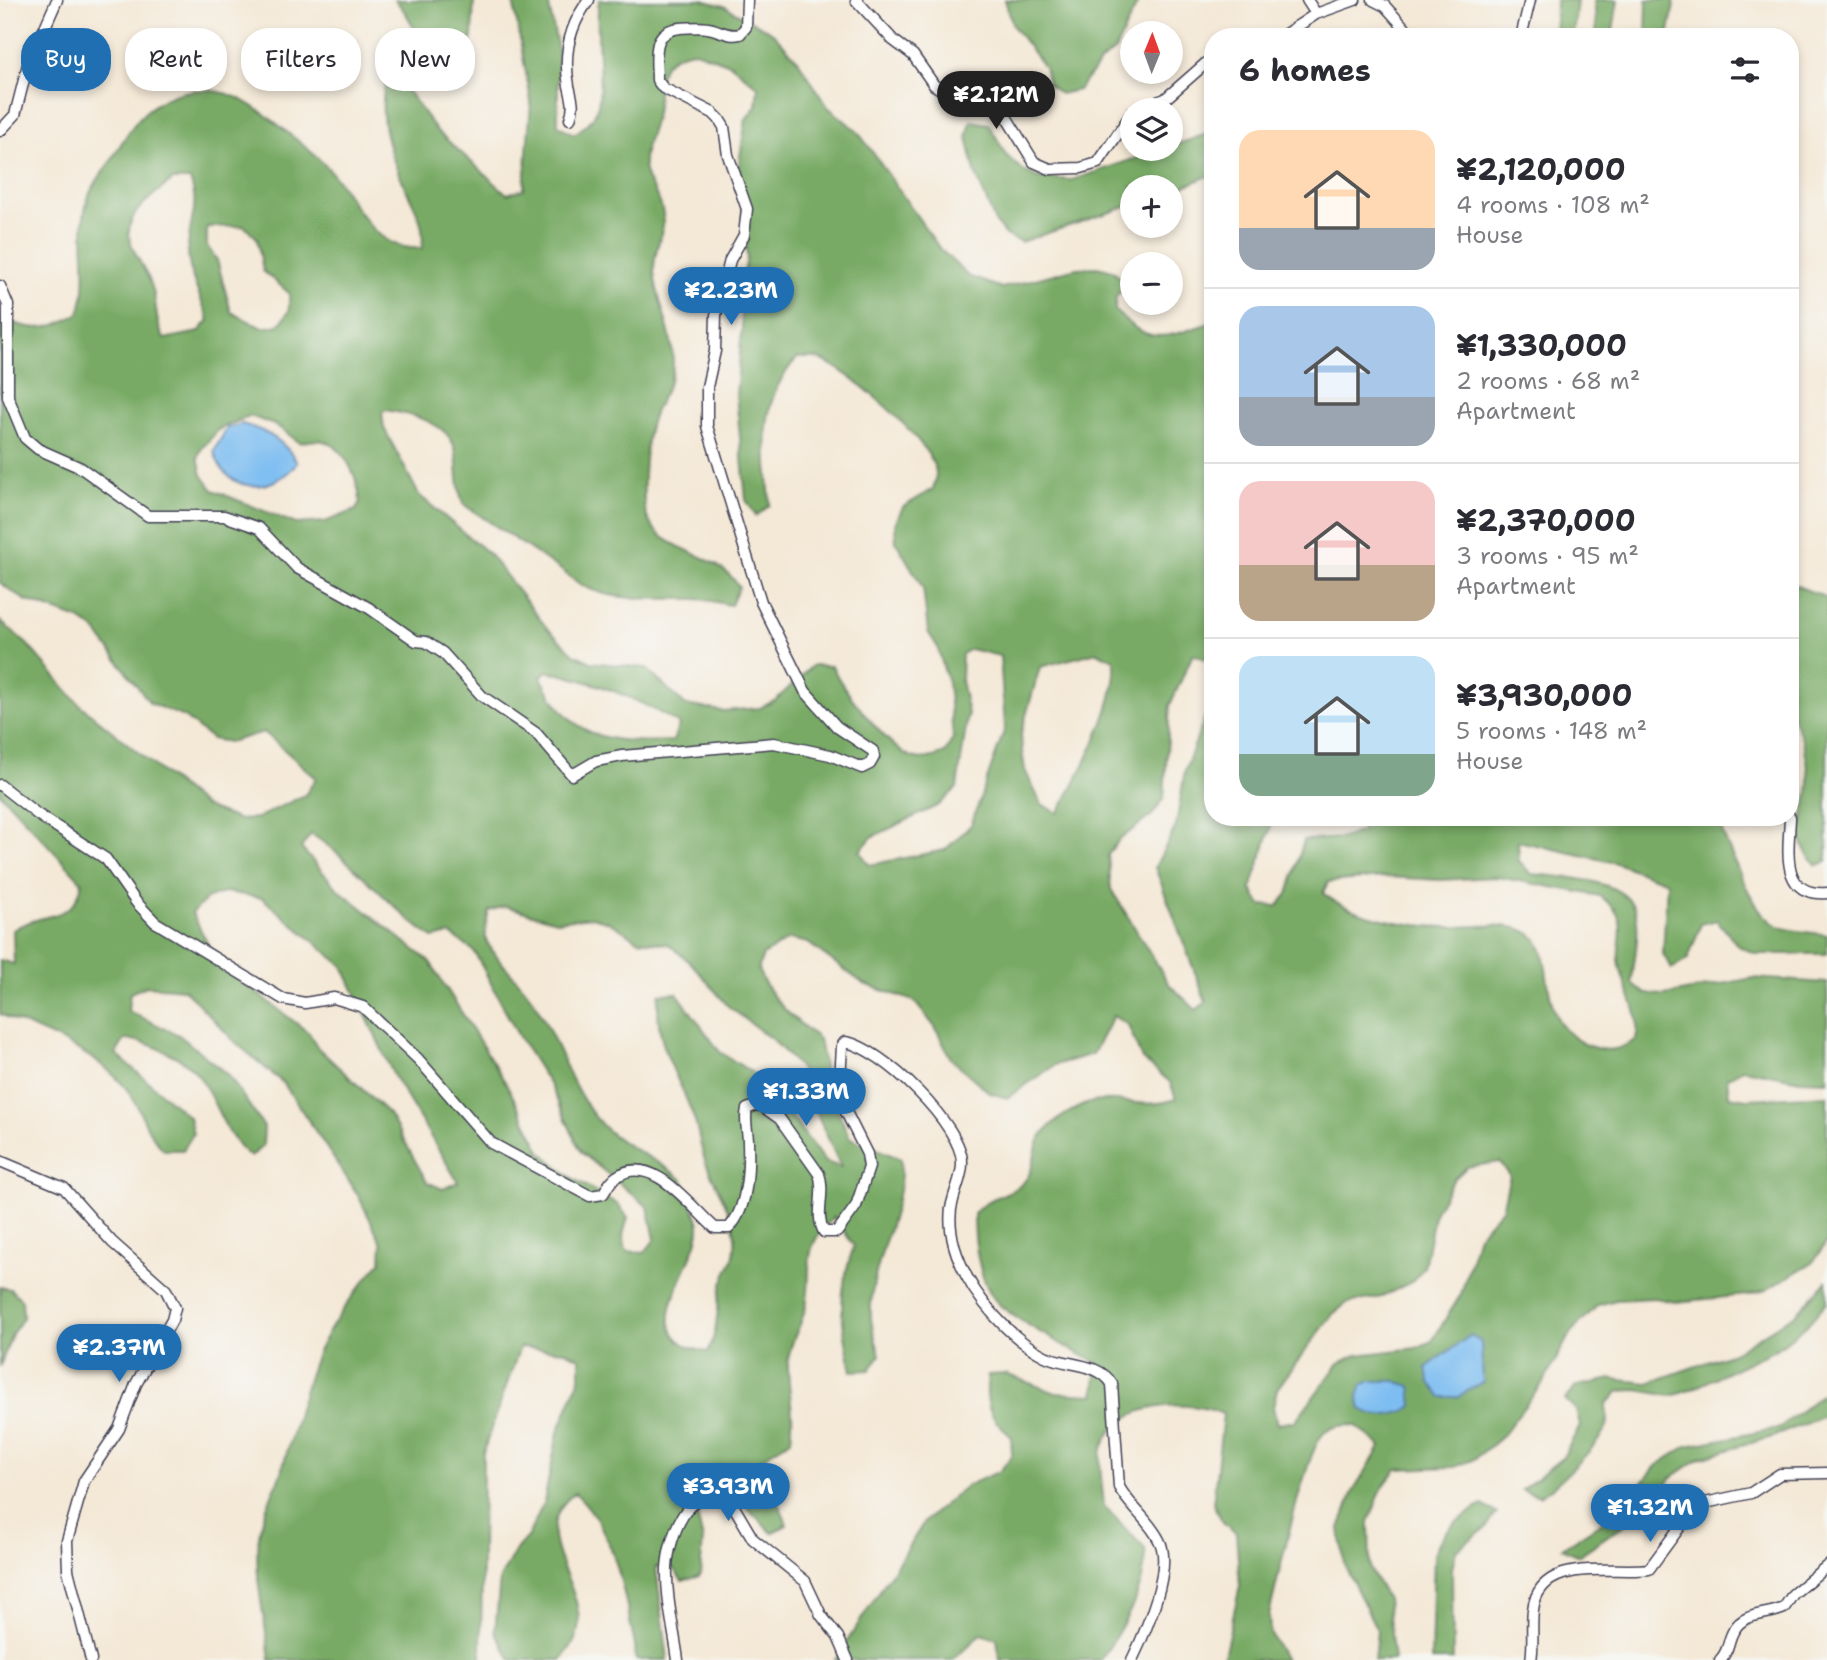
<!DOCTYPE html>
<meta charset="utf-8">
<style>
body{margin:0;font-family:"Shantell Sans",sans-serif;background:#f7f7f7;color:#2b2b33;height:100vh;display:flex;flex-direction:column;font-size:26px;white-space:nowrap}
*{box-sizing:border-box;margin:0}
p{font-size:23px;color:#7c7c81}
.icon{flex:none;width:38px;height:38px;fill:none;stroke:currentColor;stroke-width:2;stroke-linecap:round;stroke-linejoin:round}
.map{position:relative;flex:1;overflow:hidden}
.side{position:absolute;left:1204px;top:28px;width:595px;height:798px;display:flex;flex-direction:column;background:#fff;border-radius:28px;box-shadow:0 4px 10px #0003}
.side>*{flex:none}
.hud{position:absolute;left:21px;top:28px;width:665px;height:63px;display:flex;gap:14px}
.needle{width:46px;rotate:1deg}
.tools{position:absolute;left:1120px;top:21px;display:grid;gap:14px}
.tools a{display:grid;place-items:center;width:63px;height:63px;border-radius:50%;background:#fff;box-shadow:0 4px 10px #0003;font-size:35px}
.price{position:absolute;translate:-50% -60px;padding:0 16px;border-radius:24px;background:#1f6fb2;color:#fff;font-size:23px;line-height:46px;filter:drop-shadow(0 2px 4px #0008)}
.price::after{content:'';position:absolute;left:50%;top:42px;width:21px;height:16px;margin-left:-10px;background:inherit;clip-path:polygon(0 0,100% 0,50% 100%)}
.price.active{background:#222;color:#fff}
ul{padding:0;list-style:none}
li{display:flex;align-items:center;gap:21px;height:175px;padding:0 35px}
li+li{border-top:2px solid #e1e1e2}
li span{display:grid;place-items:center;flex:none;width:196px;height:140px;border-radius:21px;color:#555}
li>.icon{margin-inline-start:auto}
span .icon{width:84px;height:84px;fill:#fffc;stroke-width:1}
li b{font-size:30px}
h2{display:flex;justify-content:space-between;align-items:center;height:84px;padding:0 35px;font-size:30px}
.tag{padding:0 24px;border-radius:28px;background:#fff;box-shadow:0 4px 10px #0003;font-size:24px;line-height:63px}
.tag.active{background:#1f6fb2;color:#fff}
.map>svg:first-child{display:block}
.forest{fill:#78aa65;stroke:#4d6650;stroke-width:2;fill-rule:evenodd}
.water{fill:#7dbdf1;stroke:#507096;stroke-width:2}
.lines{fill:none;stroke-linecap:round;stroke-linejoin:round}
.minor-casing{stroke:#424052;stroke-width:13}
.minor{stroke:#fff;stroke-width:10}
</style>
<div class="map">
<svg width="1827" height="1660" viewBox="0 0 1827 1660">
<rect width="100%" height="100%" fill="#f6f6f2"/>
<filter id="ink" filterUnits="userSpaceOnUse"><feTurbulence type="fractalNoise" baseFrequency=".0143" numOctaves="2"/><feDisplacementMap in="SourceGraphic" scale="14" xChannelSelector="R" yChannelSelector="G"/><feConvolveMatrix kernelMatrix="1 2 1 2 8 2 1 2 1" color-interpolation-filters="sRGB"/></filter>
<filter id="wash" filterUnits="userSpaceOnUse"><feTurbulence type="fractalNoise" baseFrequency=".00686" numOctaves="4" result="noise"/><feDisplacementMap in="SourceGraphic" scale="28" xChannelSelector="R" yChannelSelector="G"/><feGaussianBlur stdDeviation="1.57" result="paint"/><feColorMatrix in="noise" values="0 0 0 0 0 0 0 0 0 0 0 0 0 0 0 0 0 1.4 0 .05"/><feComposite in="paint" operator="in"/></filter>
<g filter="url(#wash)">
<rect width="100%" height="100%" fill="#f4e8d6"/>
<path class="forest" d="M395 0H474L472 37 461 73 445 82C418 62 422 27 395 0Z
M513 0H548L558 50V125L574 134C583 128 592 122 596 111 605 92 594 29 599 0H702L724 6 773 33 797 59 828 107 856 130 867 144 940 249 968 276 1002 288 1076 268 1097 267 1114 271 1127 284 1116 297 1115 310C1150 349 1168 336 1213 322V663L1193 654 1170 705 1164 799 1152 815 1118 841 1108 855 1111 889 1169 984 1196 1010 1206 1002 1155 867 1176 826 1185 770 1213 696V817H1274L1251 889 1261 905 1278 906 1288 894 1304 840 1342 838 1362 831V817H1716C1729 846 1749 907 1773 923 1786 932 1812 932 1827 935V954H1756L1738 946 1717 920 1701 924 1688 959 1672 969 1663 954 1667 882 1616 863 1518 841 1519 861 1531 874C1559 877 1618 877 1633 906 1643 926 1633 961 1632 983L1645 994 1665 995 1753 978 1827 983V1081L1800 1080 1743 1069 1727 1078 1729 1096 1747 1099 1827 1095V1242L1813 1262 1766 1290 1748 1295 1675 1302 1655 1298 1616 1300 1598 1305 1571 1332 1545 1380 1500 1438 1473 1460 1454 1467 1397 1469 1382 1488 1369 1522 1370 1569 1387 1599 1394 1660H1374L1377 1630 1344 1564 1340 1528 1353 1492 1381 1446 1355 1425C1343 1425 1334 1425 1324 1433 1305 1450 1277 1584 1269 1615L1270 1633 1285 1660H1223L1240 1586 1236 1533 1223 1522 1213 1504 1223 1414C1186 1399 1120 1401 1103 1446 1097 1461 1103 1489 1104 1506L1145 1549C1147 1590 1122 1627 1101 1660H1000L997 1639 981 1634 953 1660H835L925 1521 966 1486 1000 1471 1012 1455 1011 1436C989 1419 984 1402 988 1375L1006 1374 1056 1393 1094 1395 1097 1363C1075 1352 1010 1318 996 1301 978 1280 974 1240 974 1213 991 1194 1013 1195 1024 1182 1036 1169 1032 1151 1041 1137 1050 1121 1082 1102 1100 1101 1127 1099 1148 1109 1176 1099L1170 1082 1142 1059 1128 1025 1113 1016 1093 1054 1055 1065 1007 1098 990 1093 951 1059 935 1027 914 1001 864 984 808 943 789 939 763 955 758 970C772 1002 793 1018 819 1039L828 1089 850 1138 901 1159C904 1214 868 1264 871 1318 872 1330 877 1343 880 1355L870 1370 852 1371C841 1320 836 1296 854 1246L834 1217C798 1251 814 1266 806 1306 802 1325 788 1345 788 1364 788 1390 795 1413 791 1440L762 1458C756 1497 779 1491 787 1525L772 1533 742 1502 721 1495 695 1506 703 1540 700 1576 682 1581 673 1568 656 1567 668 1660H636L635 1646C624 1594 616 1530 575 1493 519 1535 594 1589 576 1637 573 1646 566 1653 561 1660H511L495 1632 500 1578 517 1548 528 1536 544 1502 558 1432 580 1378V1358L565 1351 520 1347 483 1453 481 1660H270C266 1622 254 1581 258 1543 261 1514 272 1498 281 1472 293 1435 301 1395 315 1359 324 1333 362 1282 381 1262L382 1244 358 1195 284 1084 235 1042 184 989 147 986 130 993 128 1011 179 1035 229 1076 264 1127 263 1145 251 1157C224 1137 217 1101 198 1075 185 1057 146 1041 125 1039L116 1054 189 1117 193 1134 183 1150H164C145 1133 143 1111 128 1091 98 1051 44 1034 0 1014V960L14 964 13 930C44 909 75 925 82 882L0 793V621L27 644 80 705 205 807 240 820 257 818 305 795 316 778 264 732 229 742 212 739 184 717 150 703 94 629 79 619 25 600 0 583V317C30 332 50 332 79 313 93 274 74 231 90 193 95 182 103 172 110 162 128 133 140 107 174 95 220 79 253 103 287 132 301 143 315 154 327 167 355 198 372 253 422 248 426 224 415 209 405 187 387 150 373 106 391 68L437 131 507 194 524 189 531 102ZM695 51 730 64 758 87 756 106 746 119 739 163 747 257 740 292 742 327 736 395 746 500 756 516 770 505C767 448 756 403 797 358 804 358 813 357 819 359 848 369 933 442 936 473 936 478 934 485 933 489L903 507 895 524 896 542 923 588 928 632 937 646 948 683 953 738 945 753C933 757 924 761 912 757 890 750 842 689 832 666L813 665 776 700 760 708 722 711 685 705 646 668 591 662 574 654 547 628 490 555 419 495 384 428 382 413 386 410C412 415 452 422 456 454 458 472 457 487 463 504L564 572C600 606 649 597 694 599 706 599 719 603 731 605L739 587C716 549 657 553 646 514 641 494 645 438 652 419 658 399 672 387 673 365 674 332 657 303 654 271 653 252 665 233 663 214 661 195 645 184 644 165 643 146 653 131 656 113 661 80 653 56 695 51ZM173 180H190C201 207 188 223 188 250 188 274 201 298 209 320L199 332 164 339C154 321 158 305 152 287 147 271 136 258 131 243 120 215 155 194 173 180ZM244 226 257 238 263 271 289 293V311L279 325 262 328 231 312 217 260 207 246V227ZM250 416 277 426 300 443C307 441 315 439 323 441 346 447 359 481 360 502L356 510 325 522 296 524 213 490 202 475 198 457 202 448 219 429ZM970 649 1000 656 1005 728 971 825 945 850 869 865 860 851 872 837 939 805 957 788 968 714 961 680 962 654ZM1097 652 1114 660C1121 701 1079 776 1058 813L1041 804 1025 770 1022 750 1021 733 1040 667ZM546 671C595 682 636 697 679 724L673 741C608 743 572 741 541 677ZM311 834C357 863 389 908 433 938L450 934 474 951 518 1035 551 1087 581 1152 648 1207 655 1239 644 1253 626 1251 623 1235 628 1217 617 1204 569 1176 542 1153 507 1085 430 962 338 889 301 848ZM1385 877 1440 880 1497 877 1600 896C1610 904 1617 909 1620 922 1623 934 1617 948 1619 960 1622 990 1643 1008 1636 1039 1622 1049 1609 1053 1592 1047 1529 1026 1561 951 1529 933 1508 921 1478 927 1455 927 1417 928 1353 918 1323 893L1328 882ZM226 892 262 898 343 966 394 1076 458 1182 443 1189 427 1182 389 1114 318 1048 309 1033 240 980 209 946 192 913 208 898ZM505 906 556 921 592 917 609 922 638 940 668 944 691 963 728 1006 774 1041 800 1068 820 1121 841 1167 825 1162 765 1081 720 1052 677 993 659 994C653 1045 677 1071 693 1116 699 1131 700 1148 706 1163 717 1191 741 1222 734 1254 732 1264 725 1274 722 1284 716 1307 719 1330 708 1352 626 1339 702 1261 699 1225 698 1217 693 1207 690 1200 688 1194 687 1185 682 1180 664 1161 625 1149 603 1126 572 1094 559 1043 536 1005 524 983 503 968 490 947 482 936 486 923 489 911ZM1500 1162 1510 1176 1502 1209 1478 1235 1461 1294 1432 1341 1416 1348 1357 1355 1339 1363 1295 1421 1277 1424 1273 1407 1277 1389 1333 1314 1347 1303 1382 1297 1413 1281 1424 1267 1435 1211 1454 1179 1467 1167ZM1481 1342 1483 1382 1427 1367 1454 1351Z
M1005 0H1139L1115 50 1101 61 1078 90 1060 94 1048 84 1044 67 1013 26Z
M1556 0H1577L1573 37H1555Z
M1594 0H1618L1612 37H1597Z
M1647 0H1675L1668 37H1646Z
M971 121 989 124 1006 155 1020 168 1036 177 1072 180 1213 132V174L1171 192V187H1132V205L1021 242 1005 235 995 222 975 172 967 137Z
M1790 583 1827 598V862L1817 865C1786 837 1809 814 1809 780 1808 757 1801 732 1790 712Z
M1827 1281V1302L1805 1327 1777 1349 1690 1390 1672 1396 1637 1390 1619 1391 1606 1405C1606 1410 1608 1417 1608 1422 1606 1439 1555 1488 1539 1496L1522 1490 1563 1457 1580 1426 1576 1410 1565 1399 1577 1386 1612 1379 1648 1383 1733 1353 1797 1313Z
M0 1287 10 1289 22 1300 23 1318 12 1334 0 1367Z
M1827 1390V1415L1772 1437 1700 1458 1671 1478 1650 1507 1578 1556 1562 1548 1622 1509 1656 1466 1687 1446 1779 1428Z
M1482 1505 1497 1513 1485 1529 1456 1550 1452 1569 1453 1660H1431L1434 1554C1443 1528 1459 1519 1482 1505Z"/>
<path class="water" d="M242 424C265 430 286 441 297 463 272 495 226 495 214 451L227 428Z
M1471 1335 1481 1342 1483 1382 1457 1397H1441L1429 1381 1427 1367Z
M1371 1381H1395L1411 1386 1413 1406C1399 1416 1376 1419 1361 1409L1358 1396 1362 1385Z"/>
</g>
<g filter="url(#ink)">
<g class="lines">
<defs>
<path id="minor" d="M856 0 893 40 913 55 934 85 942 90 986 98 993 102 1005 115 1034 162 1050 169 1081 168 1098 163 1132 113
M1307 0 1316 14
M1373 0 1385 6 1413 37
M1281 37 1316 14 1355 0
M1521 37 1530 0
M1136 110 1165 99 1213 57
M570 119C575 106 572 99 569 86 563 54 569 26 589 0
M0 131 15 115 27 68 57 0
M0 286 8 305V397L25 438 38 449 81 468 148 516H224L259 528 297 568 369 608 416 641 426 642 443 653 482 696 536 733 572 775 596 761 622 756 774 743 830 755 862 768 870 764 874 757 873 751 837 727 805 691 761 602 707 426V387L715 351 716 315 730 260 744 235 747 209 728 155 724 127 719 119 713 113 663 88 657 80C657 57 650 31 680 28 689 28 699 26 708 28 720 30 728 37 740 34L746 27 747 0
M0 785 37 814 106 859 136 902 155 922 283 999 305 1003 334 998 363 1007 418 1059 491 1143 590 1196 603 1194C606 1189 611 1180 616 1177 653 1151 692 1209 715 1228H729C748 1208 749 1170 748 1142 748 1131 744 1121 747 1109L759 1104 780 1119 819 1174C826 1193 814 1215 824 1232H837L856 1206 869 1167 867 1154 839 1098 842 1046 845 1042C881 1047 964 1127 962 1164 962 1176 956 1188 953 1200 947 1219 952 1244 960 1262 974 1298 1011 1339 1045 1356 1066 1366 1099 1362 1112 1384L1119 1487C1130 1507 1149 1520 1159 1540 1174 1567 1145 1633 1132 1660
M1790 817C1789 849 1779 897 1827 893
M0 1161 64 1188 112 1242 166 1290 175 1308 172 1320 136 1384 119 1429 84 1481 67 1541 68 1570 91 1660
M678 1660C674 1629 666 1600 667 1568 669 1536 690 1477 730 1500L753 1539 805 1581 821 1615 838 1637 848 1660
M1531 1660C1534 1644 1531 1627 1533 1610 1539 1555 1612 1574 1649 1569L1696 1505 1751 1493 1780 1474 1827 1473
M1720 1660C1730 1650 1727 1641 1734 1630 1744 1612 1767 1616 1784 1608L1793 1594 1827 1566"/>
</defs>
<use href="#minor" class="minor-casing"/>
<use href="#minor" class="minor"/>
</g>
</g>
</svg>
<div class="tools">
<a><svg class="needle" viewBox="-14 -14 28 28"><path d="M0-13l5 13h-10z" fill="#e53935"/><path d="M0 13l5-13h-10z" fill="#7c7c81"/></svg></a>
<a><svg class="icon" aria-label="layers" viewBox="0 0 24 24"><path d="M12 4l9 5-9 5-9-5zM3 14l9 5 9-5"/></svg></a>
<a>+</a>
<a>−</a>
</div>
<b class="price active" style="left:996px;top:131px">¥2.12M</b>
<b class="price" style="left:731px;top:327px">¥2.23M</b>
<b class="price" style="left:806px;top:1128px">¥1.33M</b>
<b class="price" style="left:119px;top:1384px">¥2.37M</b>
<b class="price" style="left:728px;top:1523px">¥3.93M</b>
<b class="price" style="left:1650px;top:1544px">¥1.32M</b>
<div class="hud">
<a class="tag active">Buy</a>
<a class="tag">Rent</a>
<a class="tag">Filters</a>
<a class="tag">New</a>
</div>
<section class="side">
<h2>6 homes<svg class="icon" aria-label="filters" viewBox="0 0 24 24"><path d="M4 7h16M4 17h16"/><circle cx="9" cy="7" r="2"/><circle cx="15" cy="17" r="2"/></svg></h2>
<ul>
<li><span style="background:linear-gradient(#ffd9b3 70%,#9aa5b1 0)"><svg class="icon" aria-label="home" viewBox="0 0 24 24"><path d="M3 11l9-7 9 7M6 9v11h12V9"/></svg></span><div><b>¥2,120,000</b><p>4 rooms · 108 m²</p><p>House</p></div></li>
<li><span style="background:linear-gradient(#a9c7e8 65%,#9aa5b1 0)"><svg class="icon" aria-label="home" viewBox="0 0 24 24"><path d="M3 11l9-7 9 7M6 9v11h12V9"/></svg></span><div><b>¥1,330,000</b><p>2 rooms · 68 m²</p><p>Apartment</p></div></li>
<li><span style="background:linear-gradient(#f6c9c9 60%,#b9a48a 0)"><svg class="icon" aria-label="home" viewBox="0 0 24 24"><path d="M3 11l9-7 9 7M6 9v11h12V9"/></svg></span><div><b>¥2,370,000</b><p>3 rooms · 95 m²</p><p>Apartment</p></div></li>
<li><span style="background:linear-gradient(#bfe0f5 70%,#7fa58c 0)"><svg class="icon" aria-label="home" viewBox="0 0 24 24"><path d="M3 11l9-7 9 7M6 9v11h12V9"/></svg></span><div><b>¥3,930,000</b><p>5 rooms · 148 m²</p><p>House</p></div></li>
</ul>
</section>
</div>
